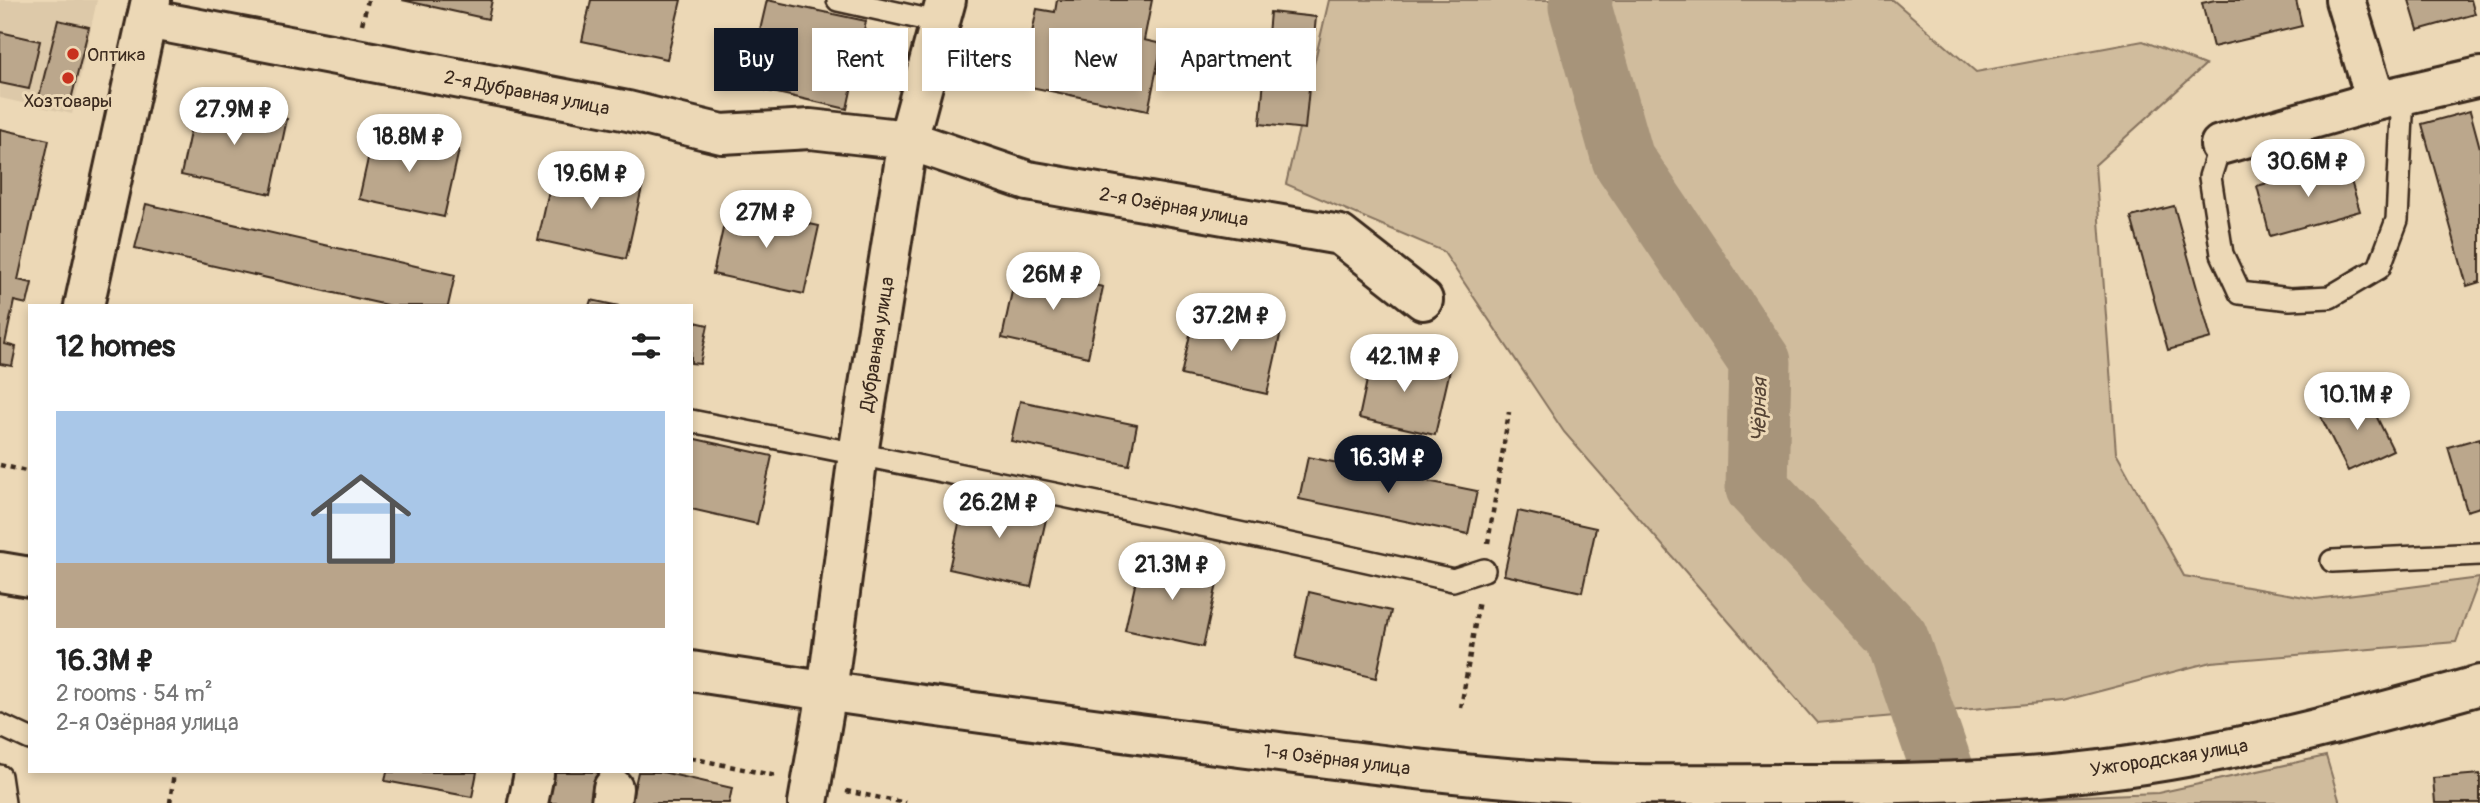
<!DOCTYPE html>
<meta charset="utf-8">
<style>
body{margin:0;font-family:Pangolin,sans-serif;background:#f2f2f2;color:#222;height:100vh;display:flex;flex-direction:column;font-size:26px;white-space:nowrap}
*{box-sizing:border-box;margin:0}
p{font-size:23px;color:#767676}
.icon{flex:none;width:38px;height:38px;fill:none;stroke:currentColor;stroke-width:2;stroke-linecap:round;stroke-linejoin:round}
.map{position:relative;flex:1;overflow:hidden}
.panel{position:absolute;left:28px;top:304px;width:665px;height:469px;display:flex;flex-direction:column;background:#fff;border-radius:0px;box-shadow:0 4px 10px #0003}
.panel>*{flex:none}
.hud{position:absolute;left:714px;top:28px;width:665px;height:63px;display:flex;gap:14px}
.price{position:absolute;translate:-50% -60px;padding:0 16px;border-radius:24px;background:#fff;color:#222;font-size:23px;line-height:46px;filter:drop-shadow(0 2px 4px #0008)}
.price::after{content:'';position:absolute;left:50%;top:42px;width:21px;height:16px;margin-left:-10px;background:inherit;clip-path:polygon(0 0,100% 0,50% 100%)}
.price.on{background:#111827;color:#fff}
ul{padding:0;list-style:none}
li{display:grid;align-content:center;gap:14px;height:371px;padding:0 28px}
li+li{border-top:2px solid #e0e0e0}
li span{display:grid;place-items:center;height:217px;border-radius:0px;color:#555}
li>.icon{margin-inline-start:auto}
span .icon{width:126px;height:126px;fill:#fffc;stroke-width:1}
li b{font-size:30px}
h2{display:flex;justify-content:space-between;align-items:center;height:84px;padding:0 28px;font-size:30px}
.chip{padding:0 24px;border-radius:0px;background:#fff;box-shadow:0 4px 10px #0003;font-size:24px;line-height:63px}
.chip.on{background:#111827;color:#fff}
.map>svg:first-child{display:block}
.built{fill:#ddc9a9}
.green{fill:#d0bc9d;stroke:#86735e;stroke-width:2}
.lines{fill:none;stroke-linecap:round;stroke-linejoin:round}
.river{stroke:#a7947a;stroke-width:63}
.building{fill:#bba78c;stroke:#3b2a1e;stroke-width:2}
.lane-casing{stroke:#3b2a1e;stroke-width:26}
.street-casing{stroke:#3b2a1e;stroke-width:44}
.secondary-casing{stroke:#3b2a1e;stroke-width:44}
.primary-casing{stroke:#3b2a1e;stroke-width:44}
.path{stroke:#3b2a1e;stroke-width:4.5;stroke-dasharray:5 5;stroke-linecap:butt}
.lane{stroke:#ecd8b6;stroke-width:21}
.street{stroke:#ecd8b6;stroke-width:38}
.secondary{stroke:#ecd8b6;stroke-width:38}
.primary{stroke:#ecd8b6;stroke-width:38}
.poi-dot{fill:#c8321e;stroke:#ecd8b6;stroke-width:2.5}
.labels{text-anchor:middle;stroke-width:6;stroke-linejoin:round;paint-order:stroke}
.poi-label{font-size:19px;fill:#3b2a1e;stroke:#ecd8b6;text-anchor:start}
.street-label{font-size:19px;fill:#3b2a1e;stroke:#ecd8b6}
.water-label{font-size:21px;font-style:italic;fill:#564435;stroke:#ecd8b6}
</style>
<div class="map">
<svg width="2480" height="803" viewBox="0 0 2480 803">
<rect width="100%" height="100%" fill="#ecd8b6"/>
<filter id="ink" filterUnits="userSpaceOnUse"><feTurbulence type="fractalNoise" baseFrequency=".0143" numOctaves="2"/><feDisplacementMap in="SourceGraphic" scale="14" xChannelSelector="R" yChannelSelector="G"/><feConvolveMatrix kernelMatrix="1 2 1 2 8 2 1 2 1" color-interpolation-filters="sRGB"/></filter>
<g filter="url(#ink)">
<path class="built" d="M0 0H97L72 114 0 98Z"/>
<path class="green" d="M1329 0H1893L1976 72 2143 41 2205 65 2095 165 2116 453 2184 576 2316 599 2480 578 2456 642 2211 662 2062 701 1817 723 1564 432 1443 251 1286 184Z
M2326 756 2340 803H1900L2158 793Z"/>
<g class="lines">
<path class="river" d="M1581 0 1580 7 1623 159 1760 362 1757 488 1897 638 1954 803"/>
</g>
<path class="building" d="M402 0H492L488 19Z
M591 0H681L667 59 582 41Z
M767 0 866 21 847 109 747 86Z
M1057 0H1152L1144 40 1162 44 1148 111 1021 85 1037 9 1055 12Z
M2215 0H2296L2302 26 2213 47 2202 3Z
M2409 0H2471L2475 14 2418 30Z
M1270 12 1316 17 1305 129 1260 124Z
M58 20 89 27 69 108 38 101Z
M0 32 40 41 29 89 0 83Z
M197 99 287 119 271 194 181 175Z
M2470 111 2480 148V282L2467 286 2422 124Z
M0 129 49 140 18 280 32 283 27 304 14 301 5 344 16 347 12 366 0 364Z
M374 132 459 150 444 217 359 199Z
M2345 161 2360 211 2270 236 2257 186Z
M555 164 643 183 626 259 538 240Z
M146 204 455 275 448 306H391L135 248Z
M728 206 819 226 804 294 713 274Z
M2174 206 2211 338 2168 350 2131 217Z
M1017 268 1103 287 1088 357 1002 338Z
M591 300 619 306H589Z
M1195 312 1281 331 1267 394 1181 375Z
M691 321 708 325 700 364 691 363Z
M1373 352 1450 370 1435 435 1359 418Z
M2365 393 2393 450 2348 471 2320 415Z
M1020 401 1137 425 1129 465 1011 441Z
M691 438 772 456 757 524 691 509Z
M2480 438V507L2467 511 2448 447Z
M1308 457 1477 491 1468 534 1299 499Z
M966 492 1048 510 1031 587 949 569Z
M1518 511 1596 528 1582 592 1504 575Z
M1141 558 1219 575 1203 647 1125 630Z
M1309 592 1391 611 1376 678 1295 659Z
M387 772H477L472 797 385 781Z
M553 772H599L593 803H547Z
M638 772H662L732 788 729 803H631Z
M2480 774V803H2435L2433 778Z"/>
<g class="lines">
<defs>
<path id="lane" d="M838 0 942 23
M2220 145 2210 177 2222 254 2240 293 2290 299 2330 297 2379 268 2397 220 2403 95
M691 421C946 471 1200 523 1453 580L1484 570
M2332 561 2480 554
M0 725 30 739
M0 776 4 803"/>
<path id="street" d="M2345 0 2376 101
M147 19 628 111 722 134 810 129 908 140 1028 181 1340 235 1423 300
M2220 145 2376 101 2480 77
M528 803 534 774
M611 803 613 788
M808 803 827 692 858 454 908 140 946 0"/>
<path id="secondary" d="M84 306 151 0"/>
<path id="primary" d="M0 572 30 577
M691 671C871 699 1051 723 1231 746 1336 759 1441 774 1546 781 1631 786 1716 784 1800 784 1900 784 2001 782 2099 770 2228 755 2355 720 2480 685"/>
</defs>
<use href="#lane" class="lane-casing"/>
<use href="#street" class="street-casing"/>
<use href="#secondary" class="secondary-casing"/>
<use href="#primary" class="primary-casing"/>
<path class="path" d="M362 24 368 0
M0 465 30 472
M1488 543 1509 412
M1461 708 1479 600
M691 758 776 776
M846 791 906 803
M170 803 174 772"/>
<use href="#lane" class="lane"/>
<use href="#street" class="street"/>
<use href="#secondary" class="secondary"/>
<use href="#primary" class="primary"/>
</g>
</g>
<g class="poi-dot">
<circle cx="73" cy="54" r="7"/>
<circle cx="68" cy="78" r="7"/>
</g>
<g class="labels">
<g class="poi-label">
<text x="87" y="61">Оптика</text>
<text x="68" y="107" text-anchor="middle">Хозтовары</text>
</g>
<g class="street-label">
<text transform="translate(527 92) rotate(11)" y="7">2-я Дубравная улица</text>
<text transform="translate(1174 206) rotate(10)" y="7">2-я Озёрная улица</text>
<text transform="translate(876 344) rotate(-81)" y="7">Дубравная улица</text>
<text transform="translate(2169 757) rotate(-9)" y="7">Ужгородская улица</text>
<text transform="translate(1337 759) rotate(7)" y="7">1-я Озёрная улица</text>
</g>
<g class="water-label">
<text transform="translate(1759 410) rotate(-89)" y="7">Чёрная</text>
</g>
</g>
</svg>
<b class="price" style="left:234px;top:147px">27.9M ₽</b>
<b class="price" style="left:409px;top:174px">18.8M ₽</b>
<b class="price" style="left:2308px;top:199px">30.6M ₽</b>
<b class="price" style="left:591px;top:211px">19.6M ₽</b>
<b class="price" style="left:766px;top:250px">27M ₽</b>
<b class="price" style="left:1053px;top:312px">26M ₽</b>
<b class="price" style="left:1231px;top:353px">37.2M ₽</b>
<b class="price" style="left:1404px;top:394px">42.1M ₽</b>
<b class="price" style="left:2357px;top:432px">10.1M ₽</b>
<b class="price on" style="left:1388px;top:495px">16.3M ₽</b>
<b class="price" style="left:999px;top:540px">26.2M ₽</b>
<b class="price" style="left:1172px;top:602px">21.3M ₽</b>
<div class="hud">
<a class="chip on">Buy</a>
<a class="chip">Rent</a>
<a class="chip">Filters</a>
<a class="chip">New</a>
<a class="chip">Apartment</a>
</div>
<section class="panel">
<h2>12 homes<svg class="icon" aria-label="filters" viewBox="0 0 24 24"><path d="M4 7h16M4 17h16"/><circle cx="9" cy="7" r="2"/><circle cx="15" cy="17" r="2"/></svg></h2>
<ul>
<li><span style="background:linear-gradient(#a9c7e8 70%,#b9a48a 0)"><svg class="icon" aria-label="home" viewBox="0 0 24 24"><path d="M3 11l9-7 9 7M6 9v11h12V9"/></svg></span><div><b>16.3M ₽</b><p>2 rooms · 54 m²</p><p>2-я Озёрная улица</p></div></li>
</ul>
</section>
</div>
